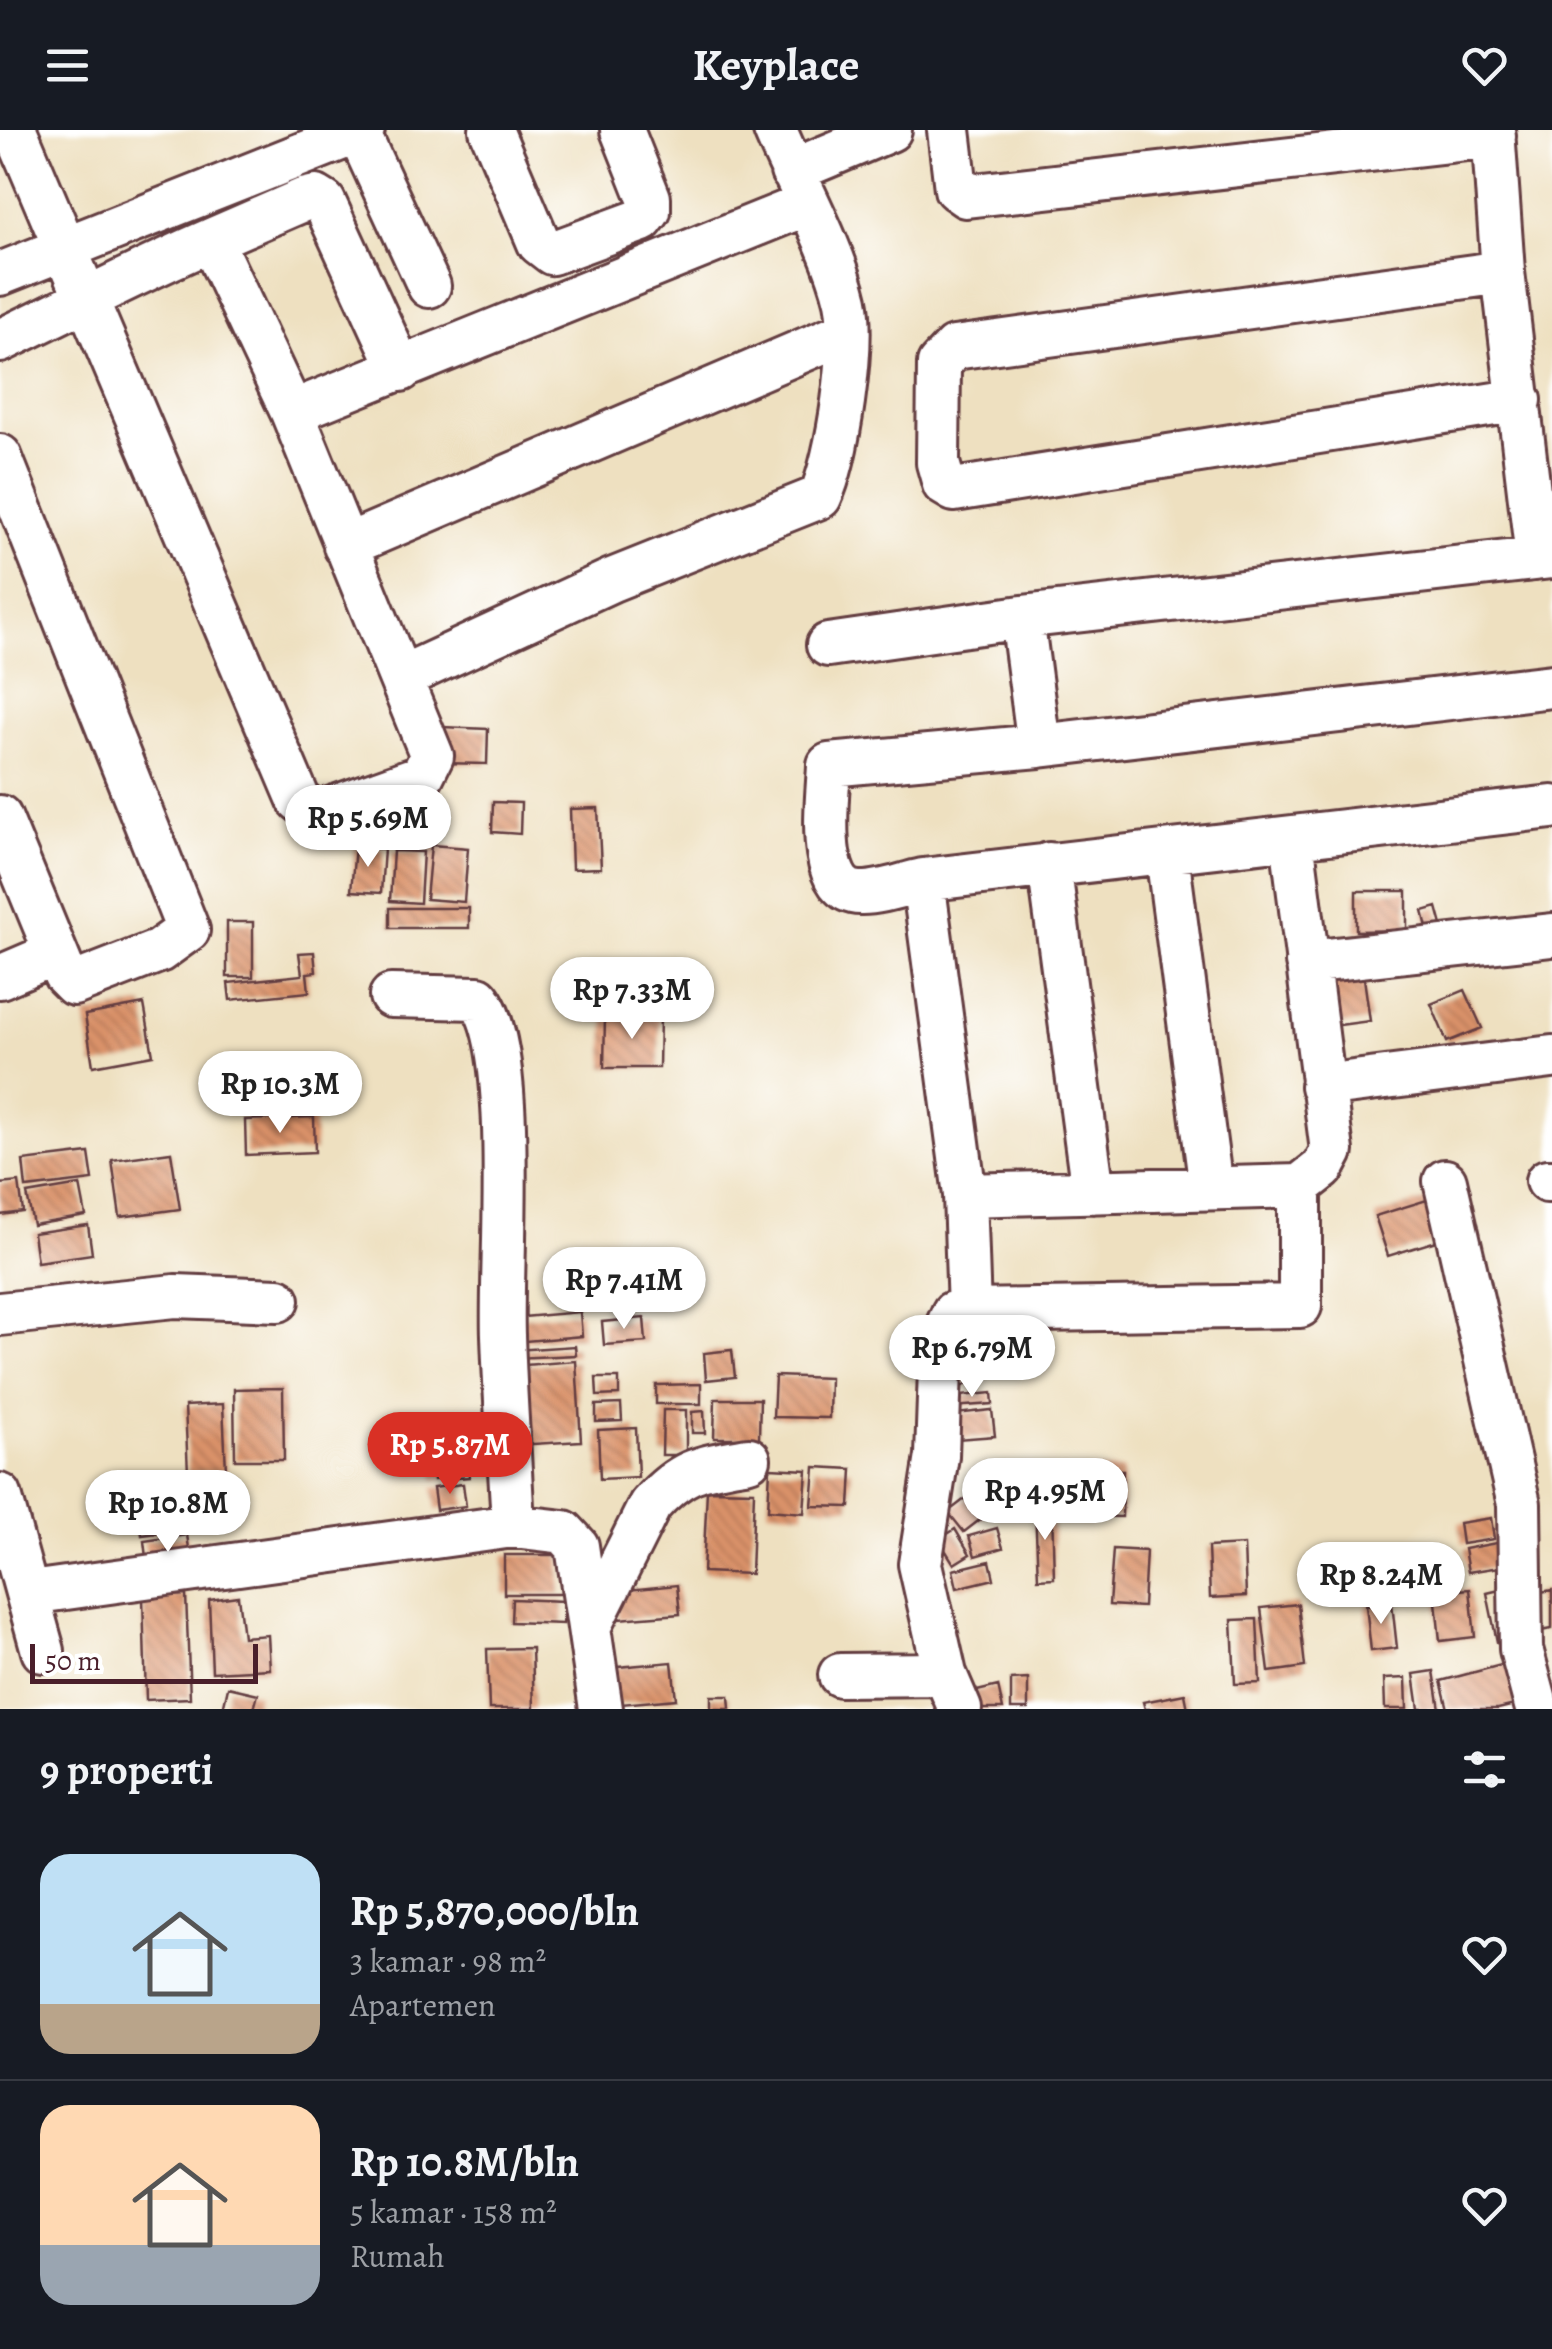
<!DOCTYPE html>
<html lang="id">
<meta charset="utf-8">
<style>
body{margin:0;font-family:Alegreya,serif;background:#242831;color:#f1f3f6;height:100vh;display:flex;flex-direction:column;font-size:38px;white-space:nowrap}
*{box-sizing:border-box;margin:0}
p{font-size:32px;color:#9ea1a6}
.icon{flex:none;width:55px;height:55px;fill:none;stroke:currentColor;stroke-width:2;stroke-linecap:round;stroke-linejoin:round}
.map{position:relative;height:1579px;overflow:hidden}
.side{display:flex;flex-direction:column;background:#171b24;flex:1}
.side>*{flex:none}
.scale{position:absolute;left:30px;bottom:25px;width:228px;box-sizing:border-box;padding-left:10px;border:5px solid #4a1f2b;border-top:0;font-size:28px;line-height:35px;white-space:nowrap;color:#4a1f2b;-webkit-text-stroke:8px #fff;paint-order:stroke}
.price{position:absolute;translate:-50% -85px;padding:0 22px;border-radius:35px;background:#fff;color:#222;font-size:32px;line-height:65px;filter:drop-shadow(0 2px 5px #0008)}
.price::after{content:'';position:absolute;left:50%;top:60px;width:30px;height:22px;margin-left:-15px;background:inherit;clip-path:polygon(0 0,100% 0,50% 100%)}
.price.current{background:#d93025;color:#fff}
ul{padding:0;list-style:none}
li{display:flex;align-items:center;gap:30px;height:250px;padding:0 40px}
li+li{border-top:2px solid #363941}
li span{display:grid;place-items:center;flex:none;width:280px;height:200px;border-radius:30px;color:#555}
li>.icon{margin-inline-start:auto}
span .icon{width:120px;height:120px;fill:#fffc;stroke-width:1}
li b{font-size:42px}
h2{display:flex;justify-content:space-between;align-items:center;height:120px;padding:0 40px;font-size:42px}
header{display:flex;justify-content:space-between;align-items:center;height:130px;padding:0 40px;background:#171b24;font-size:45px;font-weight:600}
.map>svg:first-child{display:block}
.building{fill:url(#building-back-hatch)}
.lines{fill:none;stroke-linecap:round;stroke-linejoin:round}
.minor-casing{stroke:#633c41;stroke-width:48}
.minor{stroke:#fff;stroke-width:42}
</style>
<header><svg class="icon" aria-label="menu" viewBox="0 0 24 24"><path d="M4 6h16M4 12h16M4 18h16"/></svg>Keyplace<svg class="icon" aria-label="heart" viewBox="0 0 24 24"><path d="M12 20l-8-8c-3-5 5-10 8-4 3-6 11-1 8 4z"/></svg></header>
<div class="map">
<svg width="1552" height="1579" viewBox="0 0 1552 1579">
<defs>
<pattern id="building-back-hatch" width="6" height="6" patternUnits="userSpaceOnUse" patternTransform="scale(2.5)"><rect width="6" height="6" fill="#da9269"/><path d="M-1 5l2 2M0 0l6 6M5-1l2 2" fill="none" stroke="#b37757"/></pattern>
</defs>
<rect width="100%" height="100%" fill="#fff"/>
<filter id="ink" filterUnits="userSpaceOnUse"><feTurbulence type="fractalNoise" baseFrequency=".01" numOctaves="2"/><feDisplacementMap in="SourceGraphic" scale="20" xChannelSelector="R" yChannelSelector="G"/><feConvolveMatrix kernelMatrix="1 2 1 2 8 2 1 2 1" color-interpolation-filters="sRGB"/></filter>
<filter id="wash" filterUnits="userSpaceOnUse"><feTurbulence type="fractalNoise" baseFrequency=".0048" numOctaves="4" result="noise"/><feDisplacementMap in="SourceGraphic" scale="40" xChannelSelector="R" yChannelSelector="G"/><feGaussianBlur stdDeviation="2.25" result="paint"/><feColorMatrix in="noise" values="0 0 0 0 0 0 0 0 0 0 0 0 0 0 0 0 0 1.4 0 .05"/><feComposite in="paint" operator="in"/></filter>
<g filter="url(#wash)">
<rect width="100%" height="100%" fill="#eee0c0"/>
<g id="blocks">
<path class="building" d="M442 597 488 599 487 634 441 633Z
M493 672 521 673 520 704 492 702Z
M598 678 601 738 572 739 570 679Z
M431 715 468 718 464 772 426 769Z
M355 717 384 719 381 763 351 761Z
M393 721 423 722 420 773 390 771Z
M1356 761H1407V800L1356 801Z
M1437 777 1445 806 1430 810 1423 781Z
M390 778H469V798H390Z
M227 792H253V847H227Z
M314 822 316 842 307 843 309 862 230 870 228 853 302 845 299 823Z
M1363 841 1370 891 1324 897 1318 846Z
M1465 860 1482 898 1447 912 1431 874Z
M144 874 153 925 93 936 85 885Z
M605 885H660L659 938H604Z
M314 987 315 1022 246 1025 245 990Z
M171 1022 180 1079 120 1087 112 1030Z
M89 1023 93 1050 26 1058 23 1031Z
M19 1052 23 1082 0 1085V1054Z
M80 1055 86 1086 33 1095 27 1064Z
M1430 1069 1443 1109 1388 1126 1375 1086Z
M88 1095 92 1124 37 1132 33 1103Z
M580 1182 582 1206 514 1212 512 1188Z
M644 1188 646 1212 604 1215 602 1192Z
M575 1216 576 1225 515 1228V1220Z
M732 1220 735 1247 706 1250 704 1223Z
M576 1231 581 1311 517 1315 512 1236Z
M978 1235 984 1248 952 1260 947 1247Z
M775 1246 830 1248 829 1288 773 1287Z
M596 1248H619V1265L597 1266Z
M701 1254V1274H656V1255Z
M283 1258 284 1330H235L234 1259Z
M992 1263 993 1274 951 1277 949 1267Z
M715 1269H760L759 1308H714Z
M223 1274 226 1341 188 1343 185 1276Z
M621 1274 622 1291 596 1292V1275Z
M663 1280H686V1325H662Z
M992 1280 995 1306 957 1309 955 1284Z
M704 1281 705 1303H692V1282Z
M636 1298 638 1347 600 1349 598 1300Z
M466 1305 469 1347 434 1350 431 1307Z
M815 1337 852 1339 850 1377 812 1376Z
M770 1338 807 1340 804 1383 768 1380Z
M1081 1339 1123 1340 1122 1387 1079 1386Z
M131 1354 157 1356 156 1369 131 1368Z
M463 1354 466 1376 436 1380 433 1358Z
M707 1360 754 1361 751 1444 703 1442Z
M970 1365 986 1385 964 1402 948 1382Z
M161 1374 165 1402 142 1405 138 1377Z
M1035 1378H1052L1054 1448 1038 1449Z
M1491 1388 1494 1409 1462 1414 1459 1393Z
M997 1398 1003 1418 975 1426 969 1406Z
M955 1399 970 1424 954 1434 939 1410Z
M187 1405 192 1438 148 1444 144 1411Z
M1502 1412 1506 1436 1468 1442 1464 1419Z
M1244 1415 1246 1466 1210 1468 1208 1417Z
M1113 1419 1146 1421 1143 1477 1109 1475Z
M504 1425H560L561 1464H504Z
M990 1431 994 1449 957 1458 953 1440Z
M677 1455 680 1484 619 1489 617 1461Z
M1508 1458 1518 1507 1497 1512 1487 1463Z
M1470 1459 1475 1507 1440 1511 1435 1462Z
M1552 1460V1499L1541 1501 1535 1463Z
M186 1465 190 1568 146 1570 143 1467Z
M238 1466 243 1507 268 1505 270 1539 212 1542 209 1470Z
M512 1469 564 1471 563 1494 511 1492Z
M1392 1473 1397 1518 1371 1521 1366 1475Z
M1298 1474 1305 1537 1269 1542 1261 1478Z
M1257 1489 1260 1553 1235 1554 1232 1490Z
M532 1518 534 1579H489L487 1519Z
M1520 1530 1531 1571 1498 1579H1448L1441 1551Z
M672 1532 676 1569 610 1575 607 1538Z
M1434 1541 1440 1579H1419L1414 1544Z
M1406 1548 1407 1579H1385L1384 1549Z
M1028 1549V1579H1011V1550Z
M998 1556 1003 1579H977L973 1562Z
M228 1557 258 1564 254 1579H223Z
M1185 1564 1188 1579H1145L1143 1572Z
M711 1566H729L730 1579H711Z"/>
</g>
</g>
<g filter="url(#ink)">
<use href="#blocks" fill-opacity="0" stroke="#633c41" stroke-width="2.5"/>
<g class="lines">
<defs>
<path id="minor" d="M491 0 539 113 552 123 642 90 649 81V68L622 0
M949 0 956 59 966 66 1494 6
M1493 0 1503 142 1537 428
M358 2 429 156
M792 41 890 0
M211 110 303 70 316 67 324 72 401 240
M1503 142 954 218 939 234 938 333 944 354 954 360 1520 270
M0 144 363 0
M0 211C71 177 139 141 211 110L292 282 432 626 422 646 324 681 310 679 299 670C203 447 110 223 15 0
M292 282 807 74
M0 326 188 800 159 821 74 854 65 845 0 687
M345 416 846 202
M1022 487 1039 616
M828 515 1022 487 1552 427
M402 547 612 450 820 367C838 329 855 213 846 171 834 119 796 51 775 0
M1552 556 1039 616 829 635C828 667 813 765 862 763 882 763 904 754 923 750L1552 677
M1167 724 1211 1058
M1049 734 1093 1062
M923 750 965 1065 969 1181 953 1183 941 1210 937 1326 920 1434 945 1544 960 1579
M1307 832 1552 805
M0 847 56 823
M391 866 478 868C519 917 500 1133 503 1205 505 1269 510 1332 513 1396
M1322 956 1552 927
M1445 1051 1519 1374 1521 1519 1537 1579
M1547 1051H1552
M965 1065 1300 1056 1323 1038 1332 1021 1292 709
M969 1181 1300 1176V1056
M0 1184 175 1166 278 1170
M0 1365 43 1521
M30 1463 513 1396 564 1402 577 1416 601 1579
M590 1495 650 1375C683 1338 702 1337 749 1329
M840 1545 945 1544"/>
</defs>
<use href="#minor" class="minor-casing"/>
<use href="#minor" class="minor"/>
</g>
</g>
</svg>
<div class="scale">50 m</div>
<b class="price" style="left:368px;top:740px">Rp 5.69M</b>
<b class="price" style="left:632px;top:912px">Rp 7.33M</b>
<b class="price" style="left:280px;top:1006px">Rp 10.3M</b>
<b class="price" style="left:624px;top:1202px">Rp 7.41M</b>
<b class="price" style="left:972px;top:1270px">Rp 6.79M</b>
<b class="price current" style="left:450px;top:1367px">Rp 5.87M</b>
<b class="price" style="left:1045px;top:1413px">Rp 4.95M</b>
<b class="price" style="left:168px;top:1425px">Rp 10.8M</b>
<b class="price" style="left:1381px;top:1497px">Rp 8.24M</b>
</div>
<section class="side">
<h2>9 properti<svg class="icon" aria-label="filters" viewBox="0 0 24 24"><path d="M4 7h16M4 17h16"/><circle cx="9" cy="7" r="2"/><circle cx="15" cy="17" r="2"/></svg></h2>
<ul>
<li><span style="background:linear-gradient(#bfe0f5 75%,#b9a48a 0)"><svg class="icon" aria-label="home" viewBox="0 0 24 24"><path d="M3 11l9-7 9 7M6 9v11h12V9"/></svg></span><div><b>Rp 5,870,000/bln</b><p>3 kamar · 98 m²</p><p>Apartemen</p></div><svg class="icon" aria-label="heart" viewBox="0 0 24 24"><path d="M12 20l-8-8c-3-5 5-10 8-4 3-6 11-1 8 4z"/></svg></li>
<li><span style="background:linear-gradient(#ffd9b3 70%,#9aa5b1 0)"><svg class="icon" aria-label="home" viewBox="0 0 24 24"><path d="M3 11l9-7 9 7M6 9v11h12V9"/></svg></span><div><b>Rp 10.8M/bln</b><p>5 kamar · 158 m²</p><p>Rumah</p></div><svg class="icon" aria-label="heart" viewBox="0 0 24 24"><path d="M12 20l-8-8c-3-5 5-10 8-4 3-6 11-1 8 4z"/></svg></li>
</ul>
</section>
